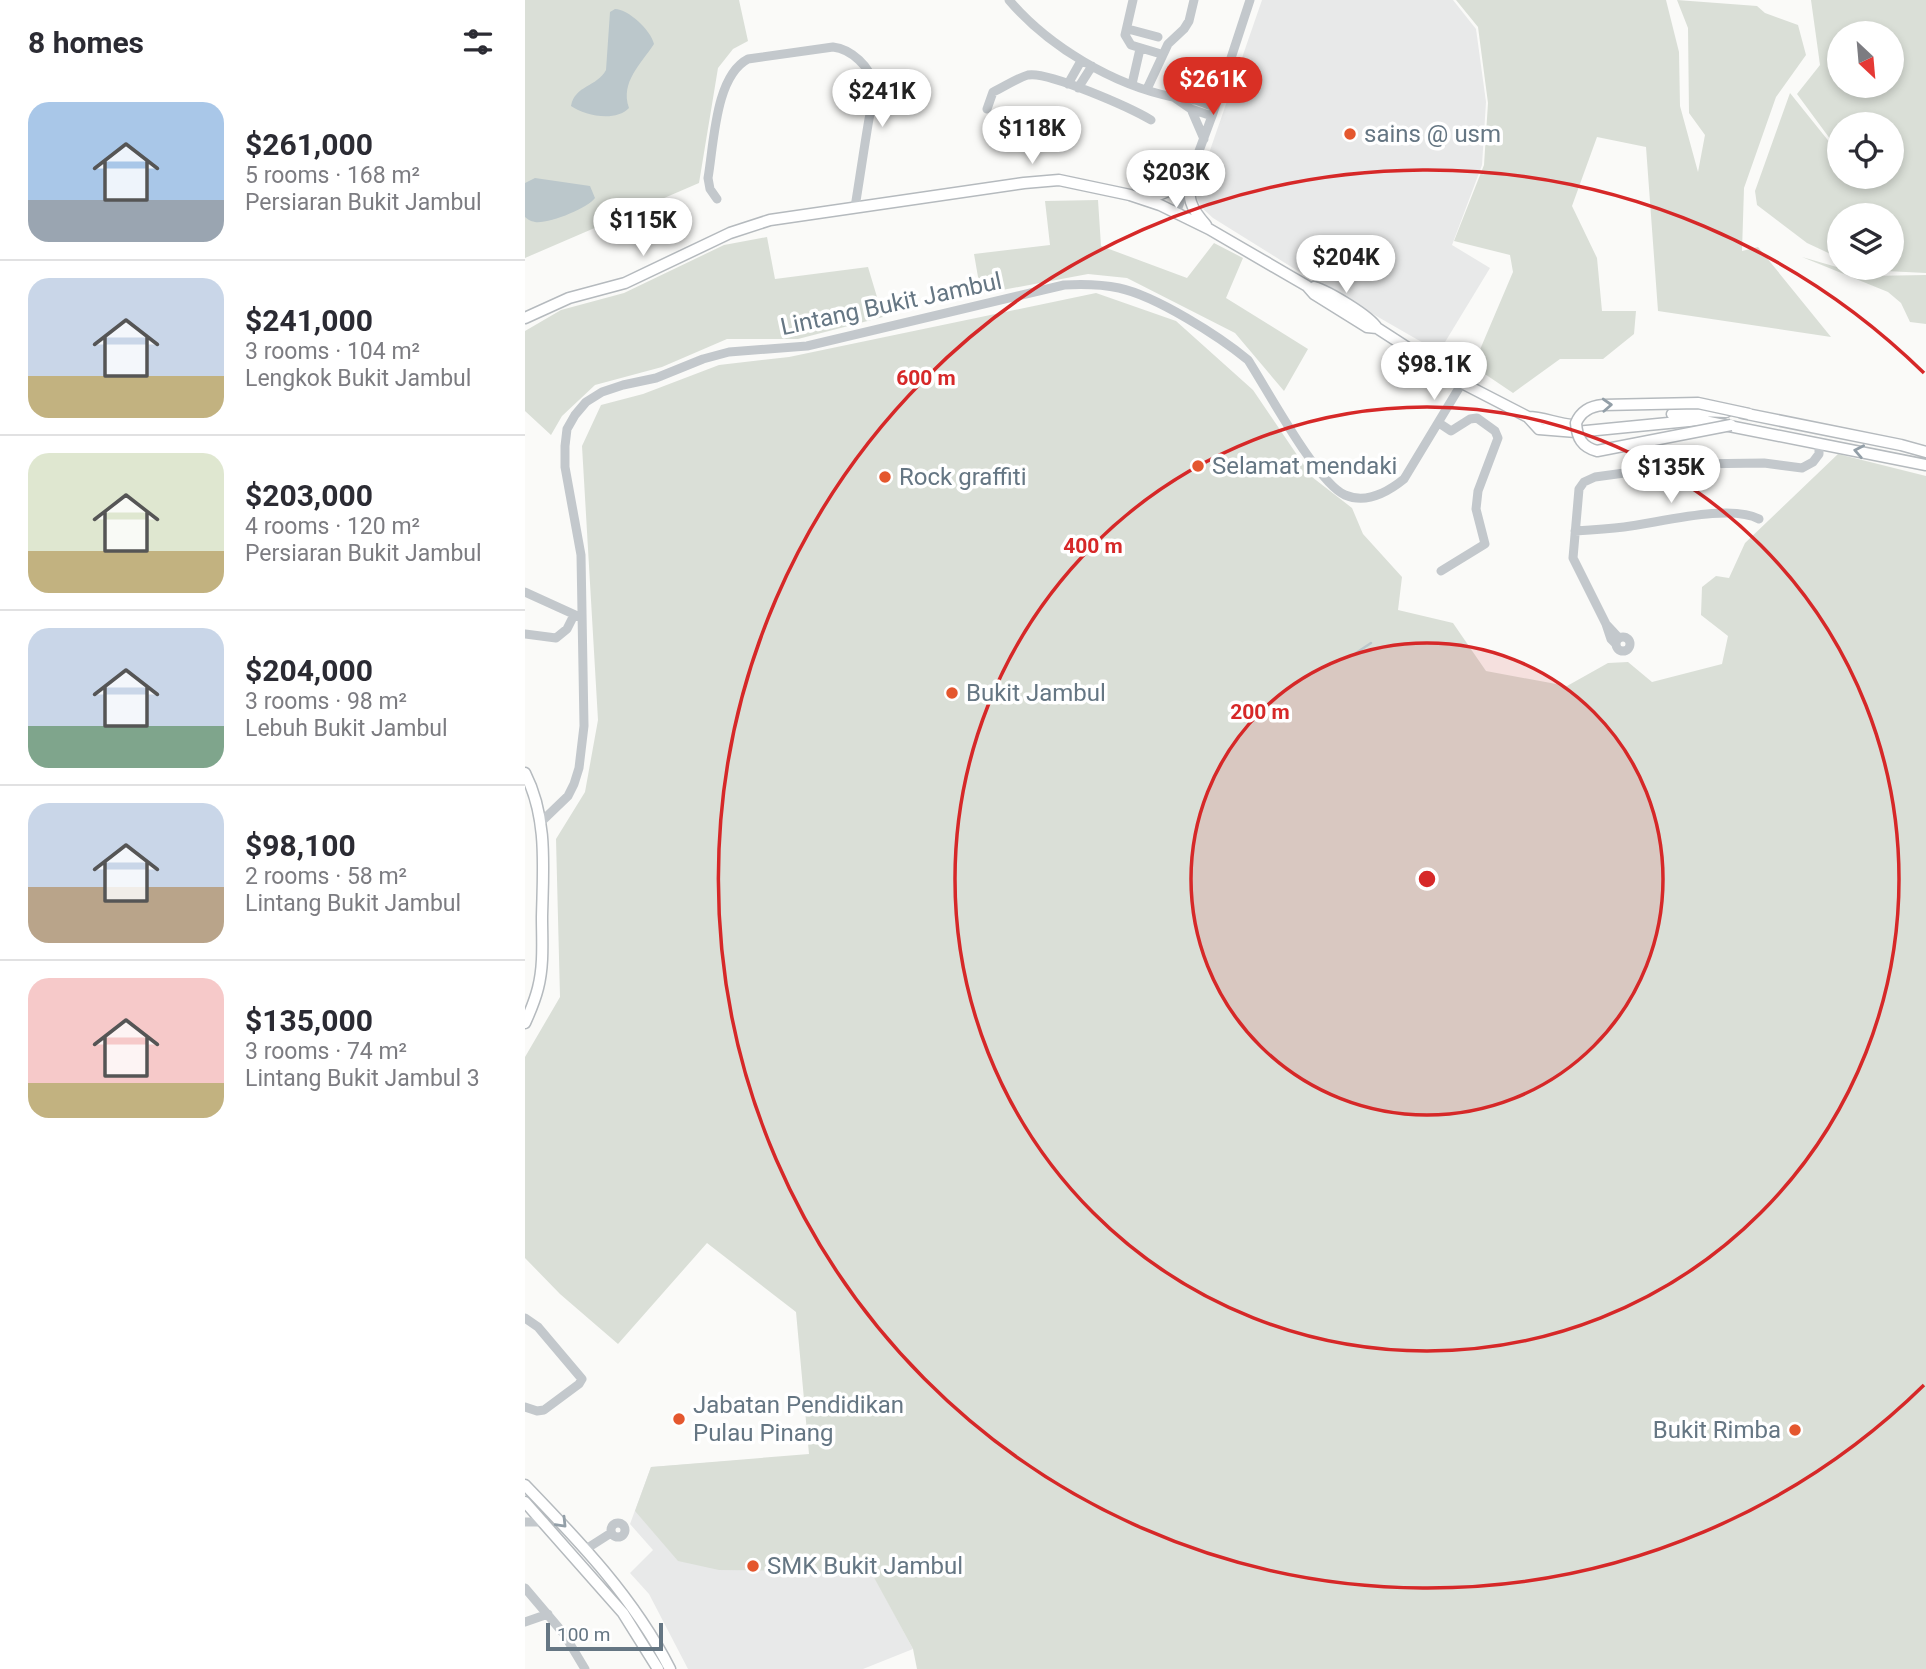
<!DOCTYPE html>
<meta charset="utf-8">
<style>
body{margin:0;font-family:Roboto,sans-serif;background:#f2f2f3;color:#2b2b33;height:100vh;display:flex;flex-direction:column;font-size:26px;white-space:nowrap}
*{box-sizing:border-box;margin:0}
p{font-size:23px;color:#7c7c81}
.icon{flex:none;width:38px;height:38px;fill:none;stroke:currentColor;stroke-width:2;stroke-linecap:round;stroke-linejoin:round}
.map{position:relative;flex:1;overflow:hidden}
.panel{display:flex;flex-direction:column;background:#fff;width:525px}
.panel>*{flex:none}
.needle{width:46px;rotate:154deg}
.tools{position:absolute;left:1302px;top:21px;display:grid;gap:14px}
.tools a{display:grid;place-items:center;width:77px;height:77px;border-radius:50%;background:#fff;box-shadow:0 4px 10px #0003;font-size:35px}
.scale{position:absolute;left:21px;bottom:18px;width:117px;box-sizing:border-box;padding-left:7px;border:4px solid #657683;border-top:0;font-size:19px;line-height:24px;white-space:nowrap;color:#657683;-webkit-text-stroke:5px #fff;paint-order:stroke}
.price{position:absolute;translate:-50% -60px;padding:0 16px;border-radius:24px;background:#fff;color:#222;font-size:23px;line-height:46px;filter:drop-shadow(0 2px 4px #0008)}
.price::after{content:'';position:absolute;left:50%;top:42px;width:21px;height:16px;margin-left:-10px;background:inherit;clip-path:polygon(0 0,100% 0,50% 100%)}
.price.selected{background:#d93025;color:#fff}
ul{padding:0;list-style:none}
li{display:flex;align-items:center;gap:21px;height:175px;padding:0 28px}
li+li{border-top:2px solid #e1e1e2}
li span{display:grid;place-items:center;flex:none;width:196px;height:140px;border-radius:21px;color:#555}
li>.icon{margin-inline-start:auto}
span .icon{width:84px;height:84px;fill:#fffc;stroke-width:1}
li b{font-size:30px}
h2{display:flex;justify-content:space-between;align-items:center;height:84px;padding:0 28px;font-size:30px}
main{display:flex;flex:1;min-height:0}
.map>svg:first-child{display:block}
.built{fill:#e8e9e9}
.green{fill:#dadfd7;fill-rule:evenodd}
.water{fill:#bbc7cb}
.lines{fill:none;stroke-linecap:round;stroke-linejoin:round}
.stream{stroke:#bbc7cb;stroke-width:2.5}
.major-casing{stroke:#b5babe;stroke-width:13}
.minor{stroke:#c3c8cc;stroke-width:9}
.major{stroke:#fff;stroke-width:10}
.major-bridge-casing{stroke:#b5babe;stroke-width:13;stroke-linecap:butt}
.major-bridge{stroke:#fff;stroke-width:10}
.oneway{stroke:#939fa8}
.ring{fill:none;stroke:#d62828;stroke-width:3.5}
.poi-dot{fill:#e4572e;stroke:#fff;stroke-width:2.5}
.labels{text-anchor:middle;stroke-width:7;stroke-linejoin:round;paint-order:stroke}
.poi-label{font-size:24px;fill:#657683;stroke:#fff;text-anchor:start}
.street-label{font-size:24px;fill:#657683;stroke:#fff}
.centre{fill:#d62828;stroke:#fff;stroke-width:3.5}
.ring-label{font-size:21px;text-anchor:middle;font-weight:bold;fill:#d62828;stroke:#fff;stroke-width:7;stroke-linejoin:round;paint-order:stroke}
</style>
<main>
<section class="panel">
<h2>8 homes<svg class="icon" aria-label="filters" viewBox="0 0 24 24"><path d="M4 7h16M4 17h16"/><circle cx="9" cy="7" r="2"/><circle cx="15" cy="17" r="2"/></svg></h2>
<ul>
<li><span style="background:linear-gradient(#a9c7e8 70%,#9aa5b1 0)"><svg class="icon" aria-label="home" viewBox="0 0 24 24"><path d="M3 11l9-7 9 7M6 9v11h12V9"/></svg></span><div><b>$261,000</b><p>5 rooms · 168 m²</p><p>Persiaran Bukit Jambul</p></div></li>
<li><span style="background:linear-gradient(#c9d6e8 70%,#c2b280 0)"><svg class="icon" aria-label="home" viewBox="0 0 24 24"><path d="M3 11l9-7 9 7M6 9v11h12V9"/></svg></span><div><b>$241,000</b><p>3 rooms · 104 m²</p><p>Lengkok Bukit Jambul</p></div></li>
<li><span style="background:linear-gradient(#dfe7d0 70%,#c2b280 0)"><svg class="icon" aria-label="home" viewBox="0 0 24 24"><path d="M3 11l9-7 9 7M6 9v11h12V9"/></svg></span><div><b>$203,000</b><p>4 rooms · 120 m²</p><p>Persiaran Bukit Jambul</p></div></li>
<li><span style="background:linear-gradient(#c9d6e8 70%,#7fa58c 0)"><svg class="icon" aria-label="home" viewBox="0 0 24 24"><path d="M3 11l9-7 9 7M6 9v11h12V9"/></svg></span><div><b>$204,000</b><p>3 rooms · 98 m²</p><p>Lebuh Bukit Jambul</p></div></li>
<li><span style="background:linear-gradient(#c9d6e8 60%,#b9a48a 0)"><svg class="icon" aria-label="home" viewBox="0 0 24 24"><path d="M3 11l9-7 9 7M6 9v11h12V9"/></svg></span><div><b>$98,100</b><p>2 rooms · 58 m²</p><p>Lintang Bukit Jambul</p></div></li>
<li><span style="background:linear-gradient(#f6c9c9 75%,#c2b280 0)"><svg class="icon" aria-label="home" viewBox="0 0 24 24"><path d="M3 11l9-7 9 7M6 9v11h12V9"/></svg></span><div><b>$135,000</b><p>3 rooms · 74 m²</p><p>Lintang Bukit Jambul 3</p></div></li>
</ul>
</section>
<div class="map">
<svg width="1401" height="1669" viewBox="0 0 1401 1669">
<rect width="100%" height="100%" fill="#fafaf8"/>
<path class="built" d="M737 0H928L951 29 961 102 957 165 927 245 965 268 914 352 773 271 688 218 677 208 672 199 673 185Z
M284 1455 388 1649 338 1669H163L124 1594 105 1573 128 1550 105 1524 126 1467Z"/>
<path class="green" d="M0 0H214L223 41 208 49 193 68 174 183 0 258Z
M931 0H1141L1154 52 1155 106 1173 172 1180 135 1164 113 1163 28 1152 0 1232 6 1240 13 1273 25 1281 55 1251 97 1219 188 1217 251 1233 247 1306 337 1133 311 1121 147 1072 137 1047 206 1072 258 1077 311H1111L1109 334 1078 359H1035L988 393 948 366 988 272 985 255 929 241 959 165 963 103 953 27Z
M1286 0H1401V273L1341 270 1336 268H1367V215H1314V258L1282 243 1232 205 1230 191 1265 93 1314 154V177H1367V124H1314V151L1272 94 1295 65ZM1314 33H1367V86H1314Z
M573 200 576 246 662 278 689 243 718 258 701 298 783 349 759 391 710 333 602 278 563 274 456 294 449 254 525 245 520 201Z
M242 237 250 279 343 267 358 317 273 339H202L137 367 70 385 37 416 26 435 0 411V331L36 310 99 293 199 245Z
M1277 257 1343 276 1401 275V324L1385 322 1376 303 1363 292Z
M571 293 651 321 728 390 787 477 827 508 838 534 877 577 873 610 928 623 961 671 1042 686 1083 663 1103 662 1127 682 1197 664 1203 636 1176 615 1177 587 1191 576 1204 578 1220 543 1313 454 1401 476V1669H392L388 1649 346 1572 194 1570 153 1561 110 1511 126 1467 284 1454 271 1312 182 1243 93 1344 35 1294 0 1258V1057L35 997 31 839 60 792 73 720 57 446 76 405 118 394 194 365 264 357Z"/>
<path class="water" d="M90 9C103 9 126 30 129 44 116 64 95 82 104 108 91 122 60 116 46 106 50 85 72 87 81 70L85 12Z
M10 178 65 186 70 198C63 208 24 224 10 222 5 221 4 220 0 217V183Z"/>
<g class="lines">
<path class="stream" d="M831 653 846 643"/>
<defs>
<path id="major" d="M665 174C663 199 664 206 681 225
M621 200 643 191 665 174
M789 287C803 291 845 316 852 328L937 383 1003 417 1014 429 1051 432 1174 420 1401 465
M0 318 44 298 100 283 205 233 245 220 499 183 534 180 605 195 635 205 684 229 782 286 789 294 842 327 852 328
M1217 413 1376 445 1401 452
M1147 414 1174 411 1201 412
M1003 417C1018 417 1032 424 1048 425
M0 773C23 818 18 868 17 917 17 940 19 965 13 988 10 1000 5 1012 0 1023
M0 1485C54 1541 109 1598 145 1669
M0 1502 98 1613 133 1669"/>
</defs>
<use href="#major" class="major-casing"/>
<path class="minor" d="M484 0C523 46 588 85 648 97 652 98 655 97 659 97 669 98 680 104 690 107
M608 0 600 35 606 45 636 54
M603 29 633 37
M543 84 556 61
M607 84 615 49
M553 88 567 66
M622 89 643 44 659 29 664 21 669 0
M650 98 666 109 687 116
M669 100 697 85
M462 109 468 92C479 87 492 78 503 75 523 71 606 108 626 120
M666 109 679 139
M192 199 185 189 183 178C189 144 190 76 223 59L308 47C326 49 346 67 349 86 351 97 346 108 344 119 339 148 335 177 330 207
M651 213 687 116 725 0
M914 423 926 431 945 419 952 418 970 431 973 438 953 491 951 509 960 544 916 571
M1050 531C1067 530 1083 529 1099 527 1133 523 1205 503 1234 519
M0 592 57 618
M1081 624 1048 558 1054 489 1059 482 1070 477 1165 464 1239 463 1277 468 1288 462 1294 454V443
M0 634 31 638 42 629 49 615
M1091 644a7 7 0 1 1 14 0a7 7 0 1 1-14 0Z
M1091 644 1086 639 1081 624 1094 638
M16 822 43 796 49 784 54 768 59 726 56 555 40 467V446L42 429 50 415 61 402 77 392 98 385 131 378 178 359 204 352 282 346 539 285C558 284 575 284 594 288 631 296 694 336 723 360 742 389 792 483 820 495 841 504 863 492 879 479L937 383
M0 1318 13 1327 57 1379 54 1384 19 1410 12 1411 0 1407
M0 1522H19
M86 1530a7 7 0 1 1 14 0a7 7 0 1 1-14 0Z
M61 1549 86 1533
M0 1588 39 1634 60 1669
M0 1622 23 1614"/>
<use href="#major" class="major"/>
<defs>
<path id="major-bridge" d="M1206 425 1072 451C1057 447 1052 438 1051 423 1056 411 1066 406 1078 405L1173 403 1224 414"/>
</defs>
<use href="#major-bridge" class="major-bridge-casing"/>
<use href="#major-bridge" class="major-bridge"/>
</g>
<defs><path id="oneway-chevron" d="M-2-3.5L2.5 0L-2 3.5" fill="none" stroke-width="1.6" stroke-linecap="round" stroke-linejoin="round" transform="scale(1.75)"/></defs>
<g class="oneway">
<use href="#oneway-chevron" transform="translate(1082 405) rotate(-3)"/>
<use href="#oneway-chevron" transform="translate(1334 451) rotate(-169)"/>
<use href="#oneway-chevron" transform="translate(37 1523) rotate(46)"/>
</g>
<circle cx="902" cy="879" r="236" fill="#d62828" fill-opacity=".12"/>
<g class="ring">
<circle cx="902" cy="879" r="236"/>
<circle cx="902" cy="879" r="472"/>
<path d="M1399 1385A709 709 0 1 1 1399 373"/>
</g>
<g class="poi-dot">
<circle cx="825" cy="134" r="7"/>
<circle cx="673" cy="466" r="7"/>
<circle cx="360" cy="477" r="7"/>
<circle cx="427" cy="693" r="7"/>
<circle cx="154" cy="1419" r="7"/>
<circle cx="1270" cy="1430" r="7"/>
<circle cx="228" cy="1566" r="7"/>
</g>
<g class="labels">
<g class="poi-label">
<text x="839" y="142">sains @ usm</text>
<text x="687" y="474">Selamat mendaki</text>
<text x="374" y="485">Rock graffiti</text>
<text x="441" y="701">Bukit Jambul</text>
<text x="168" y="1413">Jabatan Pendidikan<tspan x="168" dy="28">Pulau Pinang</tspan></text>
<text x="1256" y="1438" text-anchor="end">Bukit Rimba</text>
<text x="242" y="1574">SMK Bukit Jambul</text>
</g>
<g class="street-label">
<text transform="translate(366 304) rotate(-12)" y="8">Lintang Bukit Jambul</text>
</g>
</g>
<circle cx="902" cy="879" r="10" class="centre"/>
<g class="ring-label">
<text x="401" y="385">600 m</text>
<text x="568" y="553">400 m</text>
<text x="735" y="719">200 m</text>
</g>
</svg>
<div class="tools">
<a><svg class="needle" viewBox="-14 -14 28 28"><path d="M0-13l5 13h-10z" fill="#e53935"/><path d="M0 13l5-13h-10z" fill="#7c7c81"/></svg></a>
<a><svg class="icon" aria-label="locate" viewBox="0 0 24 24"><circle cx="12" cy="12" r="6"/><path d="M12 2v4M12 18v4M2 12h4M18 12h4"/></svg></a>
<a><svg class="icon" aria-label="layers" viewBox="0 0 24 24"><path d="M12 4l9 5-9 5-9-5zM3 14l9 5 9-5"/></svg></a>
</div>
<div class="scale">100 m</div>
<b class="price selected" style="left:688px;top:117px">$261K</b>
<b class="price" style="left:357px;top:129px">$241K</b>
<b class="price" style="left:507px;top:166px">$118K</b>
<b class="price" style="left:651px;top:210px">$203K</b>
<b class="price" style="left:118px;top:258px">$115K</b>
<b class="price" style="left:821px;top:295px">$204K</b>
<b class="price" style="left:909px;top:402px">$98.1K</b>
<b class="price" style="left:1146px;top:505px">$135K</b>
</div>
</main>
